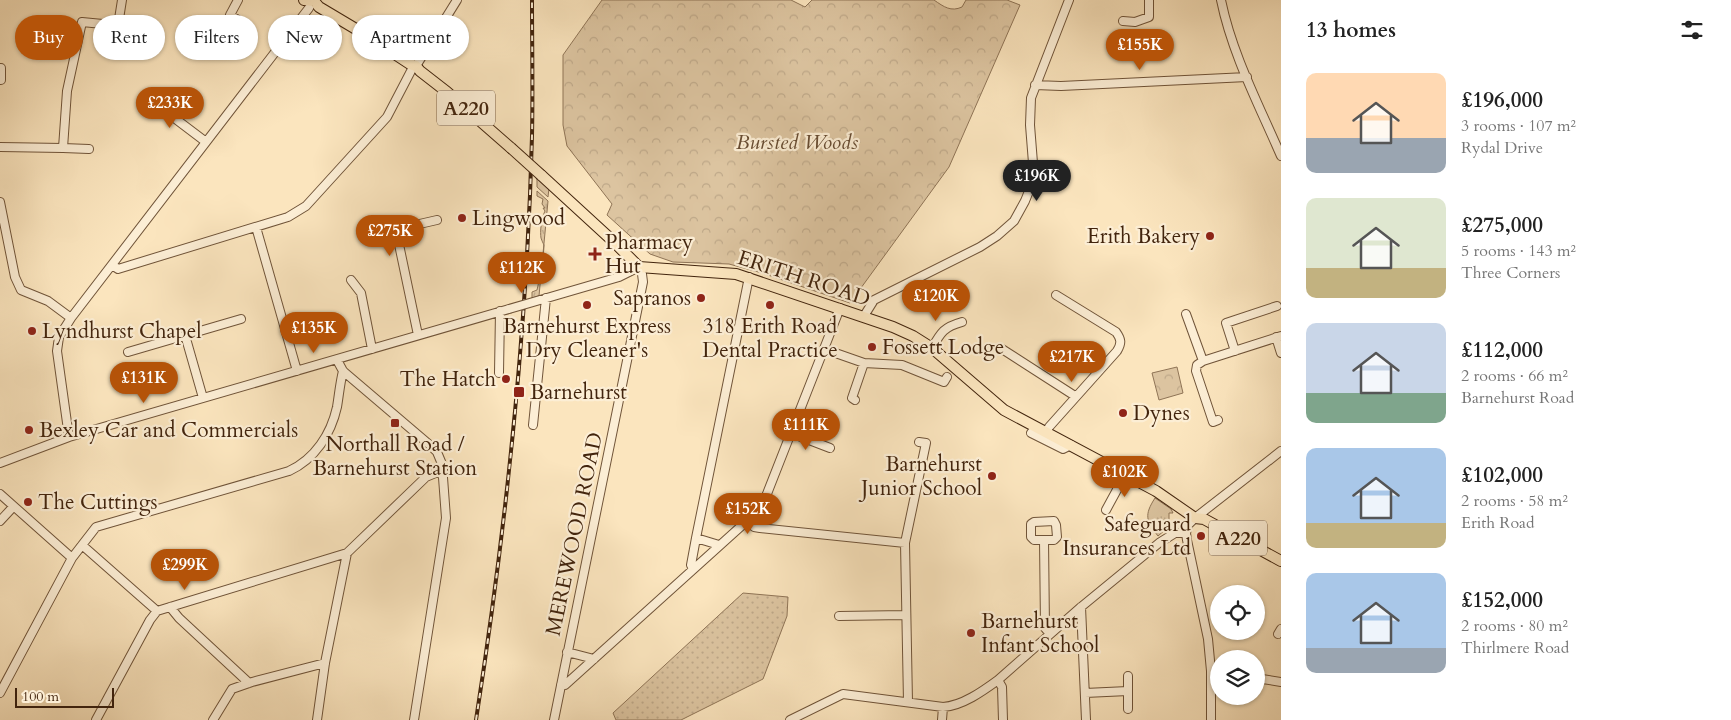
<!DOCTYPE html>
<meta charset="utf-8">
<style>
body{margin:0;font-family:Cardo,serif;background:#f2f2f2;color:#222;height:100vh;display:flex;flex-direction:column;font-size:19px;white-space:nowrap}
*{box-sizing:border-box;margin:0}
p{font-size:16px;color:#767676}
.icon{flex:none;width:28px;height:28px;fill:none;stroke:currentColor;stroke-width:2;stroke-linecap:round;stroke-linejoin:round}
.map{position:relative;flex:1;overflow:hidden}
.details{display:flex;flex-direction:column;background:#fff;width:450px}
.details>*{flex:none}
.guide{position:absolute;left:15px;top:15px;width:475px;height:45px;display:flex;gap:10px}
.buttons{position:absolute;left:1210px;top:585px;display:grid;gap:10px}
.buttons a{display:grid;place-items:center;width:55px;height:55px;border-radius:50%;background:#fff;box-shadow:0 1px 4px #0004;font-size:25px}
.scale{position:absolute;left:15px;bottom:12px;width:99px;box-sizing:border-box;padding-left:5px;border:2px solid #42240d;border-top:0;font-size:14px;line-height:18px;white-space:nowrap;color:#42240d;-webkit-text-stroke:4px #fceed5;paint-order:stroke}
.price{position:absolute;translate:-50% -42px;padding:0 11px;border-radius:18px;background:#b45309;color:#fff;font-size:16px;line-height:32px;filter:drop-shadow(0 1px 2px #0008)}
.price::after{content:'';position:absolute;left:50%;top:30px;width:15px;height:11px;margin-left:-8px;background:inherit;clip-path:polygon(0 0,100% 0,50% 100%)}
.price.active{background:#222;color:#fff}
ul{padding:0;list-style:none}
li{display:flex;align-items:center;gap:15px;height:125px;padding:0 25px}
li span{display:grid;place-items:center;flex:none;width:140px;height:100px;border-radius:10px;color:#555}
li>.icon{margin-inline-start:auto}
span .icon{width:60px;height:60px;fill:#fffc;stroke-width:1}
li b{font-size:21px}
h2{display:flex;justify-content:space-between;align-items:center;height:60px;padding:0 25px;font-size:21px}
.pill{padding:0 18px;border-radius:22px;background:#fff;box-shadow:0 1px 4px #0004;font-size:18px;line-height:45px}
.pill.active{background:#b45309;color:#fff}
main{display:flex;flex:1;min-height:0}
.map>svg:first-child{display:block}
.grass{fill:url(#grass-tufts);stroke:#8f7456}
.park{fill:url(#park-crowns);stroke:#8f7456}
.garden{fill:url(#garden-dots);stroke:#8f7456}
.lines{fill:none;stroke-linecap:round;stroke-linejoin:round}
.minor-casing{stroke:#705439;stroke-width:10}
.major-casing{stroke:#42240d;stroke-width:12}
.minor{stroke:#fceed5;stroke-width:8}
.major{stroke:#fbe5be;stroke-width:10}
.rail-casing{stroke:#42240d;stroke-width:4}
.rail{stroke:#fceed5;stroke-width:2;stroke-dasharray:5.5;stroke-linecap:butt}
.minor-bridge-casing{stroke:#705439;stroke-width:10;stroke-linecap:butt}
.major-bridge-casing{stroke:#42240d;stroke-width:12;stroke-linecap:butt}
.minor-bridge{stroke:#fceed5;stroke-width:8}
.major-bridge{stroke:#fbe5be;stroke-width:10}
.poi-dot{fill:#8f2418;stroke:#fceed5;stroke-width:2}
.labels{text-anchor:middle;stroke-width:4.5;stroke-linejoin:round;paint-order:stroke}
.shield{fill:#fceed5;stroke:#7a6149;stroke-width:1}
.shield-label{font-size:20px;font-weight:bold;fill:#42240d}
.park-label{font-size:21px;font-style:italic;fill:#684c32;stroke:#fceed5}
.poi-label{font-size:21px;fill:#42240d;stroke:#fceed5;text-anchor:start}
.street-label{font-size:21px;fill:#42240d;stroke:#fceed5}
</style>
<main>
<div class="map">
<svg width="1281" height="720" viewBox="0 0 1281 720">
<defs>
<pattern id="grass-tufts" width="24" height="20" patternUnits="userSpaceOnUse" patternTransform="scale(1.25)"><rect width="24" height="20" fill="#dcc4a0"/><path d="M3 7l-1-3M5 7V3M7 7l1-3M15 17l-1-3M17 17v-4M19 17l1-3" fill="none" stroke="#bea889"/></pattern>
<pattern id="park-crowns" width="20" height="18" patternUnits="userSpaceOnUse" patternTransform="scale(1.25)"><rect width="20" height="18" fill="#dcc4a0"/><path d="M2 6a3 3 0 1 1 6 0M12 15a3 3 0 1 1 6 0" fill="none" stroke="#bea889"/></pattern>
<pattern id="garden-dots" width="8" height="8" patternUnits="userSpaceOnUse" patternTransform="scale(1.25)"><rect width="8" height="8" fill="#dcc4a0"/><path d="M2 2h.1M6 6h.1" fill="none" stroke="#bea889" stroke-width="1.8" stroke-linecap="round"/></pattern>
</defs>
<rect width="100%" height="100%" fill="#fbe5be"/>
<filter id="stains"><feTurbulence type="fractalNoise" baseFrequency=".004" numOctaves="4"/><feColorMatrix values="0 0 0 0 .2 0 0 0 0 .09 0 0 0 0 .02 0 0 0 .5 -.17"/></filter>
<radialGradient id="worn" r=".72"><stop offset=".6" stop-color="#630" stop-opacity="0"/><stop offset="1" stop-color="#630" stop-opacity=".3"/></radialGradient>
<path class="grass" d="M537 178 549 188 548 197 537 187Z
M537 191 548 201 539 296 532 298V292L537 290C539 282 544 254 544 245 543 243 542 241 541 238 540 232 541 219 545 211L543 208H545L542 204 543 199 537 196Z
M1155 498 1171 509 1173 513H1169V523H1173L1158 536C1146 521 1144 515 1155 498Z"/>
<path class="park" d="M602 0H791L805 7 812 0H934C944 7 951 12 962 7L966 0H1007L1020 5 949 167 850 303 762 273 729 264 673 262 650 254 607 215 612 204 567 146 563 125V55Z
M1177 367 1183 393 1159 400 1152 373Z"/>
<path class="garden" d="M743 593 788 597 787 616 763 679 681 720H616L613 713Z"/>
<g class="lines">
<defs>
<path id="minor" d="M238 0 230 15 238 20
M1221 0C1232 54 1259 105 1281 156
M1123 21 1135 22 1149 17V0
M416 66 457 0
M1 80V68
M1035 85 1061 86 1247 77
M148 98 206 142
M0 147 63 148 67 91 82 22 113 25 119 19 122 0
M63 148 89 149
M0 202 15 277 21 290 48 301 71 318
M256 227 297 371
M112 265 118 269 288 217 306 206 387 117 412 69
M351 280 361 293 372 349
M540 300 619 277 639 267 642 274 643 282 554 720
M1186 314 1203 361 1281 336
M864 316 874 300 980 247 997 236 1014 221 1025 201 1031 186 1033 163 1030 125 1031 98 1069 0
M185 335 203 398
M418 335 397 235 402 228 437 220
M1276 337 1281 353
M932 348C941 332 944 327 962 322
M824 349 864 363 902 365 944 382 947 377
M1002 349 1075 396
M1235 351 1226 323 1277 306
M128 352 241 319
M337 360 343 371 431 446 437 452 442 464 446 518 414 720
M1203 361 1197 365 1196 371 1213 422 1218 420
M499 373 500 311
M855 400 852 398 864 363
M533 425 546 298
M791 433 830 448
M1031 433 1063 449 1071 445
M1046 433 1049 427 1117 351C1122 343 1121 339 1116 332L1056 295
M69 437 57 351 59 337 71 318 309 8
M0 463 69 437 509 309
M0 494 72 558
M1106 510 1125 475
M748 520 754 527 760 528 905 543
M0 521 13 507
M1054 521 1056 525 1057 537 1054 540H1034L1031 537V524L1034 522Z
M696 538 719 545
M1044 540 1045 628 1050 634
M82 545 157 611
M693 569 691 565 696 538 749 277
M170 607 179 618 249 683
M1081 607 1086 720
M839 616 905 615
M1278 634 1281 629
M567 652 594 659
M1128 676V709
M1256 678 1281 682
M998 680 1002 687 1003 720
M561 685H565L748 520 763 504 840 308
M0 693 72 558 96 527 289 471C315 459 331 434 337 407 339 395 340 383 343 371
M1085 693 1128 691
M908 702 905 543 926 443 919 442
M96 720 150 620 157 611 347 553
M213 720 232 689 252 682 325 663
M317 720 325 663 347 553 426 477 443 470
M790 720 843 694 943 707C962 706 983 691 998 680L1081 607 1159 543 1175 533H1186
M942 720 943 707
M1211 720V671L1208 639 1187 540 1186 533 1188 525 1195 518 1281 451"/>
<path id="major" d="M304 0 314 1 319 7 366 35 410 64 416 66 420 71 447 92 511 148
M541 175 614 242 639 267 736 274 893 327 913 336 932 348 1004 410 1156 491 1195 518 1204 519 1281 561"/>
</defs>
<use href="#minor" class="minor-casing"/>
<use href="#major" class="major-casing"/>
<use href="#minor" class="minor"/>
<use href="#major" class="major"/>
<defs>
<path id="rail" d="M476 720C506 527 527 332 532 136 533 91 532 45 532 0"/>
</defs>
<use href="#rail" class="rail-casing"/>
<use href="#rail" class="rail"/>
<defs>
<path id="minor-bridge" d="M509 309 540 300"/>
<path id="major-bridge" d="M511 148 541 175"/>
</defs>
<use href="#minor-bridge" class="minor-bridge-casing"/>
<use href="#major-bridge" class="major-bridge-casing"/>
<use href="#minor-bridge" class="minor-bridge"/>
<use href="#major-bridge" class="major-bridge"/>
</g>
<g class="poi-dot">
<circle cx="462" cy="218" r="5"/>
<circle cx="1210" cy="236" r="5"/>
<path d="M592.5 246.5h5v5h5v5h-5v5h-5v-5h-5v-5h5z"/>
<circle cx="701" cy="298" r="5"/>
<circle cx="587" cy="305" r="5"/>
<circle cx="770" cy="305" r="5"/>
<circle cx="32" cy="331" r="5"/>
<circle cx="872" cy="347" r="5"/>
<circle cx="506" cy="379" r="5"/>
<rect x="513" y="386" width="12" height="12" rx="2.5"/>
<circle cx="1123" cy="413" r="5"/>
<rect x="390" y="418" width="10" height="10" rx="2.5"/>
<circle cx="29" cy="430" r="5"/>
<circle cx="992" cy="476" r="5"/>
<circle cx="28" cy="502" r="5"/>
<circle cx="1201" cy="536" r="5"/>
<circle cx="971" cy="633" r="5"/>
</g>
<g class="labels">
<g class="shield">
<rect x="437" y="90.5" width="58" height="35" rx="4"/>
<rect x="1209" y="520.5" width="58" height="35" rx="4"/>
</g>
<g class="shield-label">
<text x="466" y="115">A220</text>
<text x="1238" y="545">A220</text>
</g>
<g class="park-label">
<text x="797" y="149">Bursted Woods</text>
</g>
<g class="poi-label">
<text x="472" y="225">Lingwood</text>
<text x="1200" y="243" text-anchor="end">Erith Bakery</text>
<text x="605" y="249">Pharmacy<tspan x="605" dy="24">Hut</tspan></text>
<text x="691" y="305" text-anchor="end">Sapranos</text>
<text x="587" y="333" text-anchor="middle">Barnehurst Express<tspan x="587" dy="24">Dry Cleaner's</tspan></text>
<text x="770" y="333" text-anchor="middle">318 Erith Road<tspan x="770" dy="24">Dental Practice</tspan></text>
<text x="42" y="338">Lyndhurst Chapel</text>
<text x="882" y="354">Fossett Lodge</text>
<text x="496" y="386" text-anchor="end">The Hatch</text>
<text x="530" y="399">Barnehurst</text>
<text x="1133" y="420">Dynes</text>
<text x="39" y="437">Bexley Car and Commercials</text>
<text x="395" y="451" text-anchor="middle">Northall Road /<tspan x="395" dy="24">Barnehurst Station</tspan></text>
<text x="982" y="471" text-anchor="end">Barnehurst<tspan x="982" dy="24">Junior School</tspan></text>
<text x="38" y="509">The Cuttings</text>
<text x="1191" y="531" text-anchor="end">Safeguard<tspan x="1191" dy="24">Insurances Ltd</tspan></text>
<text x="981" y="628">Barnehurst<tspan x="981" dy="24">Infant School</tspan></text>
</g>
<g class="street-label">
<text transform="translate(804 278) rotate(18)" y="7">ERITH ROAD</text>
<text transform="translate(574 534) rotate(-78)" y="7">MEREWOOD ROAD</text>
</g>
</g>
<rect width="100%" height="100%" filter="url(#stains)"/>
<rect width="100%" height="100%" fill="url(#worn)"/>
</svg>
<div class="buttons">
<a><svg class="icon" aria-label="locate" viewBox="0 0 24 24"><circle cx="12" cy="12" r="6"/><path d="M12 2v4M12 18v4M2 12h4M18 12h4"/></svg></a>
<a><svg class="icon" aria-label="layers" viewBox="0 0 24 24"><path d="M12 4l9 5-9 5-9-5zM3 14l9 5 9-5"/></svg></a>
</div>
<div class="scale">100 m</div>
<b class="price" style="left:1140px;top:71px">£155K</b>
<b class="price" style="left:170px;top:129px">£233K</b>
<b class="price active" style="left:1037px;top:202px">£196K</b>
<b class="price" style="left:390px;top:257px">£275K</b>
<b class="price" style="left:522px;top:294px">£112K</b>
<b class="price" style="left:936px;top:322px">£120K</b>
<b class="price" style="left:314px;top:354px">£135K</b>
<b class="price" style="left:1072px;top:383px">£217K</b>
<b class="price" style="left:144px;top:404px">£131K</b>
<b class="price" style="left:806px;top:451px">£111K</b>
<b class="price" style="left:1125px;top:498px">£102K</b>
<b class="price" style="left:748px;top:535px">£152K</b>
<b class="price" style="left:185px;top:591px">£299K</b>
<div class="guide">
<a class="pill active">Buy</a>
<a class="pill">Rent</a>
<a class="pill">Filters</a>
<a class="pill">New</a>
<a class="pill">Apartment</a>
</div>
</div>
<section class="details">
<h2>13 homes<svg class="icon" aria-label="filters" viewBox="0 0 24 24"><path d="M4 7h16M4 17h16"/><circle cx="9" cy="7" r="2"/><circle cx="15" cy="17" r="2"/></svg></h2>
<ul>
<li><span style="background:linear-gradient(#ffd9b3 65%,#9aa5b1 0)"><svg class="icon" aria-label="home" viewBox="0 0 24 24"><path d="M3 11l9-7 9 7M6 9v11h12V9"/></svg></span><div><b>£196,000</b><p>3 rooms · 107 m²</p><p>Rydal Drive</p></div></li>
<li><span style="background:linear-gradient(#dfe7d0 70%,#c2b280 0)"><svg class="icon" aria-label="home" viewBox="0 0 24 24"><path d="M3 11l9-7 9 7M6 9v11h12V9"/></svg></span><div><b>£275,000</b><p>5 rooms · 143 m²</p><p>Three Corners</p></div></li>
<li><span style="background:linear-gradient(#c9d6e8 70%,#7fa58c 0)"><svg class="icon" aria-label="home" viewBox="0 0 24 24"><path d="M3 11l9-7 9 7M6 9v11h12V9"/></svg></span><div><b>£112,000</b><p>2 rooms · 66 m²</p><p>Barnehurst Road</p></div></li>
<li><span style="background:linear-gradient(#a9c7e8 75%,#c2b280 0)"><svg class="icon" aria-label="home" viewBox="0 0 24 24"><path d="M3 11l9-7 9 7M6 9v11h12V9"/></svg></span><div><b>£102,000</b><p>2 rooms · 58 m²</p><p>Erith Road</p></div></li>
<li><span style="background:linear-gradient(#a9c7e8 75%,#9aa5b1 0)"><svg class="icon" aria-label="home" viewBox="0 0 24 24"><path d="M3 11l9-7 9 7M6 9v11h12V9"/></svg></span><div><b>£152,000</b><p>2 rooms · 80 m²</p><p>Thirlmere Road</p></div></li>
</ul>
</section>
</main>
